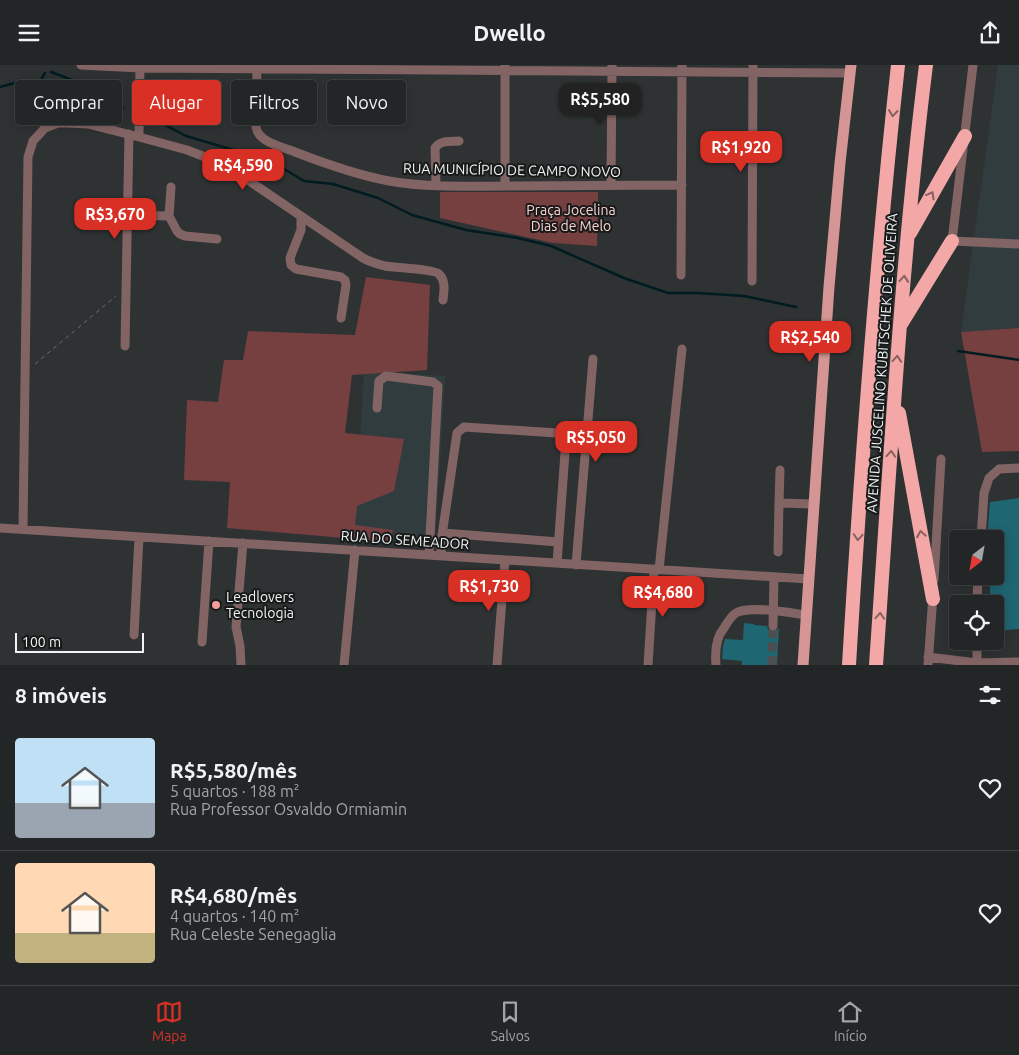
<!DOCTYPE html>
<html lang="pt">
<meta charset="utf-8">
<style>
body{margin:0;font-family:Ubuntu,sans-serif;background:#2a2e2e;color:#f1f3f6;height:100vh;display:flex;flex-direction:column;font-size:19px;white-space:nowrap}
*{box-sizing:border-box;margin:0}
p{font-size:16px;color:#a2a5a7}
.icon{flex:none;width:28px;height:28px;fill:none;stroke:currentColor;stroke-width:2;stroke-linecap:round;stroke-linejoin:round}
.map{position:relative;height:600px;overflow:hidden}
.drawer{display:flex;flex-direction:column;background:#222626;flex:1}
.drawer>*{flex:none}
.guide{position:absolute;left:15px;top:15px;width:500px;height:45px;display:flex;gap:10px}
.needle{width:32px;rotate:211deg}
.controls{position:absolute;left:949px;top:465px;display:grid;gap:10px}
.controls a{display:grid;place-items:center;width:55px;height:55px;border-radius:5px;background:#222626;box-shadow:0 2px 12px #0003,0 0 0 1px #3f4343;font-size:25px}
.scale{position:absolute;left:15px;bottom:12px;width:129px;box-sizing:border-box;padding-left:5px;border:2px solid #f1f4f4;border-top:0;font-size:14px;line-height:18px;white-space:nowrap;color:#f1f4f4;-webkit-text-stroke:4px #181a1a;paint-order:stroke}
.price{position:absolute;translate:-50% -42px;padding:0 11px;border-radius:10px;background:#d93025;color:#fff;font-size:16px;line-height:32px;filter:drop-shadow(0 1px 2px #0008)}
.price::after{content:'';position:absolute;left:50%;top:30px;width:15px;height:11px;margin-left:-8px;background:inherit;clip-path:polygon(0 0,100% 0,50% 100%)}
.price.current{background:#222;color:#fff}
ul{padding:0;list-style:none}
li{display:flex;align-items:center;gap:15px;height:125px;padding:0 15px}
li+li{border-top:1px solid #3f4343}
li span{display:grid;place-items:center;flex:none;width:140px;height:100px;border-radius:5px;color:#555}
li>.icon{margin-inline-start:auto}
span .icon{width:60px;height:60px;fill:#fffc;stroke-width:1}
li b{font-size:21px}
h2{display:flex;justify-content:space-between;align-items:center;height:60px;padding:0 15px;font-size:21px}
.pill{padding:0 18px;border-radius:5px;background:#222626;box-shadow:0 2px 12px #0003,0 0 0 1px #3f4343;font-size:18px;line-height:45px}
.pill.current{background:#d93025;color:#fff}
header{display:flex;justify-content:space-between;align-items:center;height:65px;padding:0 15px;background:#222626;font-size:22px;font-weight:700}
.menu{display:flex;justify-content:space-around;align-items:center;height:70px;border-top:1px solid #3f4343;background:#222626;font-size:14px;color:#a2a5a7}
.menu a{display:grid;justify-items:center;gap:2px}
.menu .current{color:#d93025}
.map>svg:first-child{display:block}
.built{fill:#313c3f}
.green{fill:#764041}
.lines{fill:none;stroke-linecap:round;stroke-linejoin:round}
.stream{stroke:#001c21;stroke-width:2.5}
.building{fill:#1e6672}
.minor-tunnel{stroke:#4b4f50;stroke-width:9;stroke-dasharray:9 4.5;stroke-linecap:butt}
.path{stroke:#6b6f70;stroke-width:1;stroke-dasharray:4 4;stroke-linecap:butt}
.minor{stroke:#836464;stroke-width:9}
.major{stroke:#d49594;stroke-width:11}
.highway{stroke:#f3a8a7;stroke-width:14}
.oneway{stroke:#866160}
.poi-dot{fill:#f59b9b;stroke:#181a1a;stroke-width:2}
.labels{text-anchor:middle;stroke-width:4;stroke-linejoin:round;paint-order:stroke}
.street-label{font-size:14px;fill:#f1f4f4;stroke:#181a1a}
.park-label{font-size:14px;fill:#fbd1d0;stroke:#181a1a}
.poi-label{font-size:14px;fill:#f1f4f4;stroke:#181a1a;text-anchor:start}
</style>
<header><svg class="icon" aria-label="menu" viewBox="0 0 24 24"><path d="M4 6h16M4 12h16M4 18h16"/></svg>Dwello<svg class="icon" aria-label="share" viewBox="0 0 24 24"><path d="M12 15V3M7 8l5-5 5 5M5 13v7h14v-7"/></svg></header>
<div class="map">
<svg width="1019" height="600" viewBox="0 0 1019 600">
<rect width="100%" height="100%" fill="#2e3233"/>
<path class="built" d="M998 0H1019V263L961 267Z
M364 306 445 311 435 479 354 474Z"/>
<path class="green" d="M440 127H598L597 181 553 178 440 153Z
M366 212 430 220 427 305 352 310 345 368 404 374 394 426 357 441 355 460 393 465 390 477 227 463 230 417 184 415 187 335 218 337 224 295H243L248 266 355 270Z
M1019 263V386L982 387 961 267Z"/>
<g class="lines">
<path class="stream" d="M51 7 107 28 123 43
M0 22 18 17 39 18 45 8
M152 53 186 71 271 96 304 116 333 119 378 133 412 150 466 165 518 173 551 181 624 213 668 228H698L744 231 796 242
M958 286 1019 295"/>
</g>
<path class="building" d="M1019 433V564L995 566V539H991L989 511H995V474H987L990 437Z
M744 558 754 559V560L767 561 768 564 772 567 776 566 779 563 777 600H742V596L722 594 723 581 725 574 743 575Z"/>
<g class="lines">
<path class="minor-tunnel" d="M772 600 773 561"/>
<path class="path" d="M35 299 116 231"/>
<path class="minor" d="M81 0 140 3 850 8
M257 0 256 62C258 77 282 82 295 87 326 99 357 110 389 116 429 123 470 121 511 121 568 121 625 120 682 120
M973 0 952 176 1019 179
M139 72 140 0
M436 120 435 83C440 75 450 77 459 76
M611 120 612 0
M505 121V1
M171 122 169 151 177 166 180 169 185 171 217 174
M127 150 169 151
M301 152V165L290 193 291 200 296 204 341 212 345 215 346 220 341 253
M681 210 682 0
M752 216 753 0
M125 281 129 69
M377 343 379 316 386 311 433 317 438 321 429 490
M779 438 780 405
M0 463 808 514
M23 464 28 92 33 76 45 63 58 58H67L88 59 139 72 187 85 218 97 233 105 363 193C370 197 377 199 385 201 395 203 434 204 439 209 446 216 444 226 443 235
M443 468 558 477
M981 474 984 428 989 413 999 404 1019 403
M778 487 779 438 813 439
M441 491V477L457 368 464 362 557 368 562 369 566 374 557 498
M576 500 593 294
M659 505 682 284
M934 515 941 394
M977 539 978 511
M773 561 774 512
M134 570 139 472
M202 577 209 476
M928 592 977 598 1019 597
M977 598V576
M241 600 240 581 236 562 243 478
M344 600 355 485
M497 600 505 495
M648 600 654 504
M716 600C715 588 716 572 724 563 727 558 731 551 736 548 749 540 791 548 806 550
M928 600 933 530"/>
<path class="major" d="M803 600 829 222 840 98 851 0"/>
<path class="highway" d="M910 168 965 71
M901 259 952 176
M899 348 933 534
M849 600C861 400 876 199 898 0
M876 600C890 400 901 199 926 0"/>
</g>
<defs><path id="oneway-chevron" d="M-2-3.5L2.5 0L-2 3.5" fill="none" stroke-width="1.6" stroke-linecap="round" stroke-linejoin="round" transform="scale(1.25)"/></defs>
<g class="oneway">
<use href="#oneway-chevron" transform="translate(893 48) rotate(96)"/>
<use href="#oneway-chevron" transform="translate(931 130) rotate(-61)"/>
<use href="#oneway-chevron" transform="translate(904 214) rotate(-85)"/>
<use href="#oneway-chevron" transform="translate(897 294) rotate(-86)"/>
<use href="#oneway-chevron" transform="translate(891 389) rotate(-86)"/>
<use href="#oneway-chevron" transform="translate(921 469) rotate(-100)"/>
<use href="#oneway-chevron" transform="translate(858 472) rotate(94)"/>
<use href="#oneway-chevron" transform="translate(880 551) rotate(-86)"/>
</g>
<circle class="poi-dot" cx="216" cy="540" r="5"/>
<g class="labels">
<g class="street-label">
<text transform="translate(512 105) rotate(1)" y="5">RUA MUNICÍPIO DE CAMPO NOVO</text>
<text transform="translate(882 298) rotate(-86)" y="5">AVENIDA JUSCELINO KUBITSCHEK DE OLIVEIRA</text>
<text transform="translate(405 475) rotate(4)" y="5">RUA DO SEMEADOR</text>
</g>
<g class="park-label">
<text x="571" y="150">Praça Jocelina<tspan x="571" dy="16">Dias de Melo</tspan></text>
</g>
<g class="poi-label">
<text x="226" y="537">Leadlovers<tspan x="226" dy="16">Tecnologia</tspan></text>
</g>
</g>
</svg>
<div class="controls">
<a><svg class="needle" viewBox="-14 -14 28 28"><path d="M0-13l5 13h-10z" fill="#e53935"/><path d="M0 13l5-13h-10z" fill="#a2a5a7"/></svg></a>
<a><svg class="icon" aria-label="locate" viewBox="0 0 24 24"><circle cx="12" cy="12" r="6"/><path d="M12 2v4M12 18v4M2 12h4M18 12h4"/></svg></a>
</div>
<div class="scale">100 m</div>
<b class="price current" style="left:600px;top:60px">R$5,580</b>
<b class="price" style="left:741px;top:108px">R$1,920</b>
<b class="price" style="left:243px;top:126px">R$4,590</b>
<b class="price" style="left:115px;top:175px">R$3,670</b>
<b class="price" style="left:810px;top:298px">R$2,540</b>
<b class="price" style="left:596px;top:398px">R$5,050</b>
<b class="price" style="left:489px;top:547px">R$1,730</b>
<b class="price" style="left:663px;top:553px">R$4,680</b>
<div class="guide">
<a class="pill">Comprar</a>
<a class="pill current">Alugar</a>
<a class="pill">Filtros</a>
<a class="pill">Novo</a>
</div>
</div>
<section class="drawer">
<h2>8 imóveis<svg class="icon" aria-label="filters" viewBox="0 0 24 24"><path d="M4 7h16M4 17h16"/><circle cx="9" cy="7" r="2"/><circle cx="15" cy="17" r="2"/></svg></h2>
<ul>
<li><span style="background:linear-gradient(#bfe0f5 65%,#9aa5b1 0)"><svg class="icon" aria-label="home" viewBox="0 0 24 24"><path d="M3 11l9-7 9 7M6 9v11h12V9"/></svg></span><div><b>R$5,580/mês</b><p>5 quartos · 188 m²</p><p>Rua Professor Osvaldo Ormiamin</p></div><svg class="icon" aria-label="heart" viewBox="0 0 24 24"><path d="M12 20l-8-8c-3-5 5-10 8-4 3-6 11-1 8 4z"/></svg></li>
<li><span style="background:linear-gradient(#ffd9b3 70%,#c2b280 0)"><svg class="icon" aria-label="home" viewBox="0 0 24 24"><path d="M3 11l9-7 9 7M6 9v11h12V9"/></svg></span><div><b>R$4,680/mês</b><p>4 quartos · 140 m²</p><p>Rua Celeste Senegaglia</p></div><svg class="icon" aria-label="heart" viewBox="0 0 24 24"><path d="M12 20l-8-8c-3-5 5-10 8-4 3-6 11-1 8 4z"/></svg></li>
</ul>
</section>
<nav class="menu">
<a class="current"><svg class="icon" aria-label="map" viewBox="0 0 24 24"><path d="M3 6l6-2 6 2 6-2v14l-6 2-6-2-6 2zM9 4v14M15 6v14"/></svg>Mapa</a>
<a><svg class="icon" aria-label="saved" viewBox="0 0 24 24"><path d="M7 4h10v16l-5-4-5 4z"/></svg>Salvos</a>
<a><svg class="icon" aria-label="home" viewBox="0 0 24 24"><path d="M3 11l9-7 9 7M6 9v11h12V9"/></svg>Início</a>
</nav>
